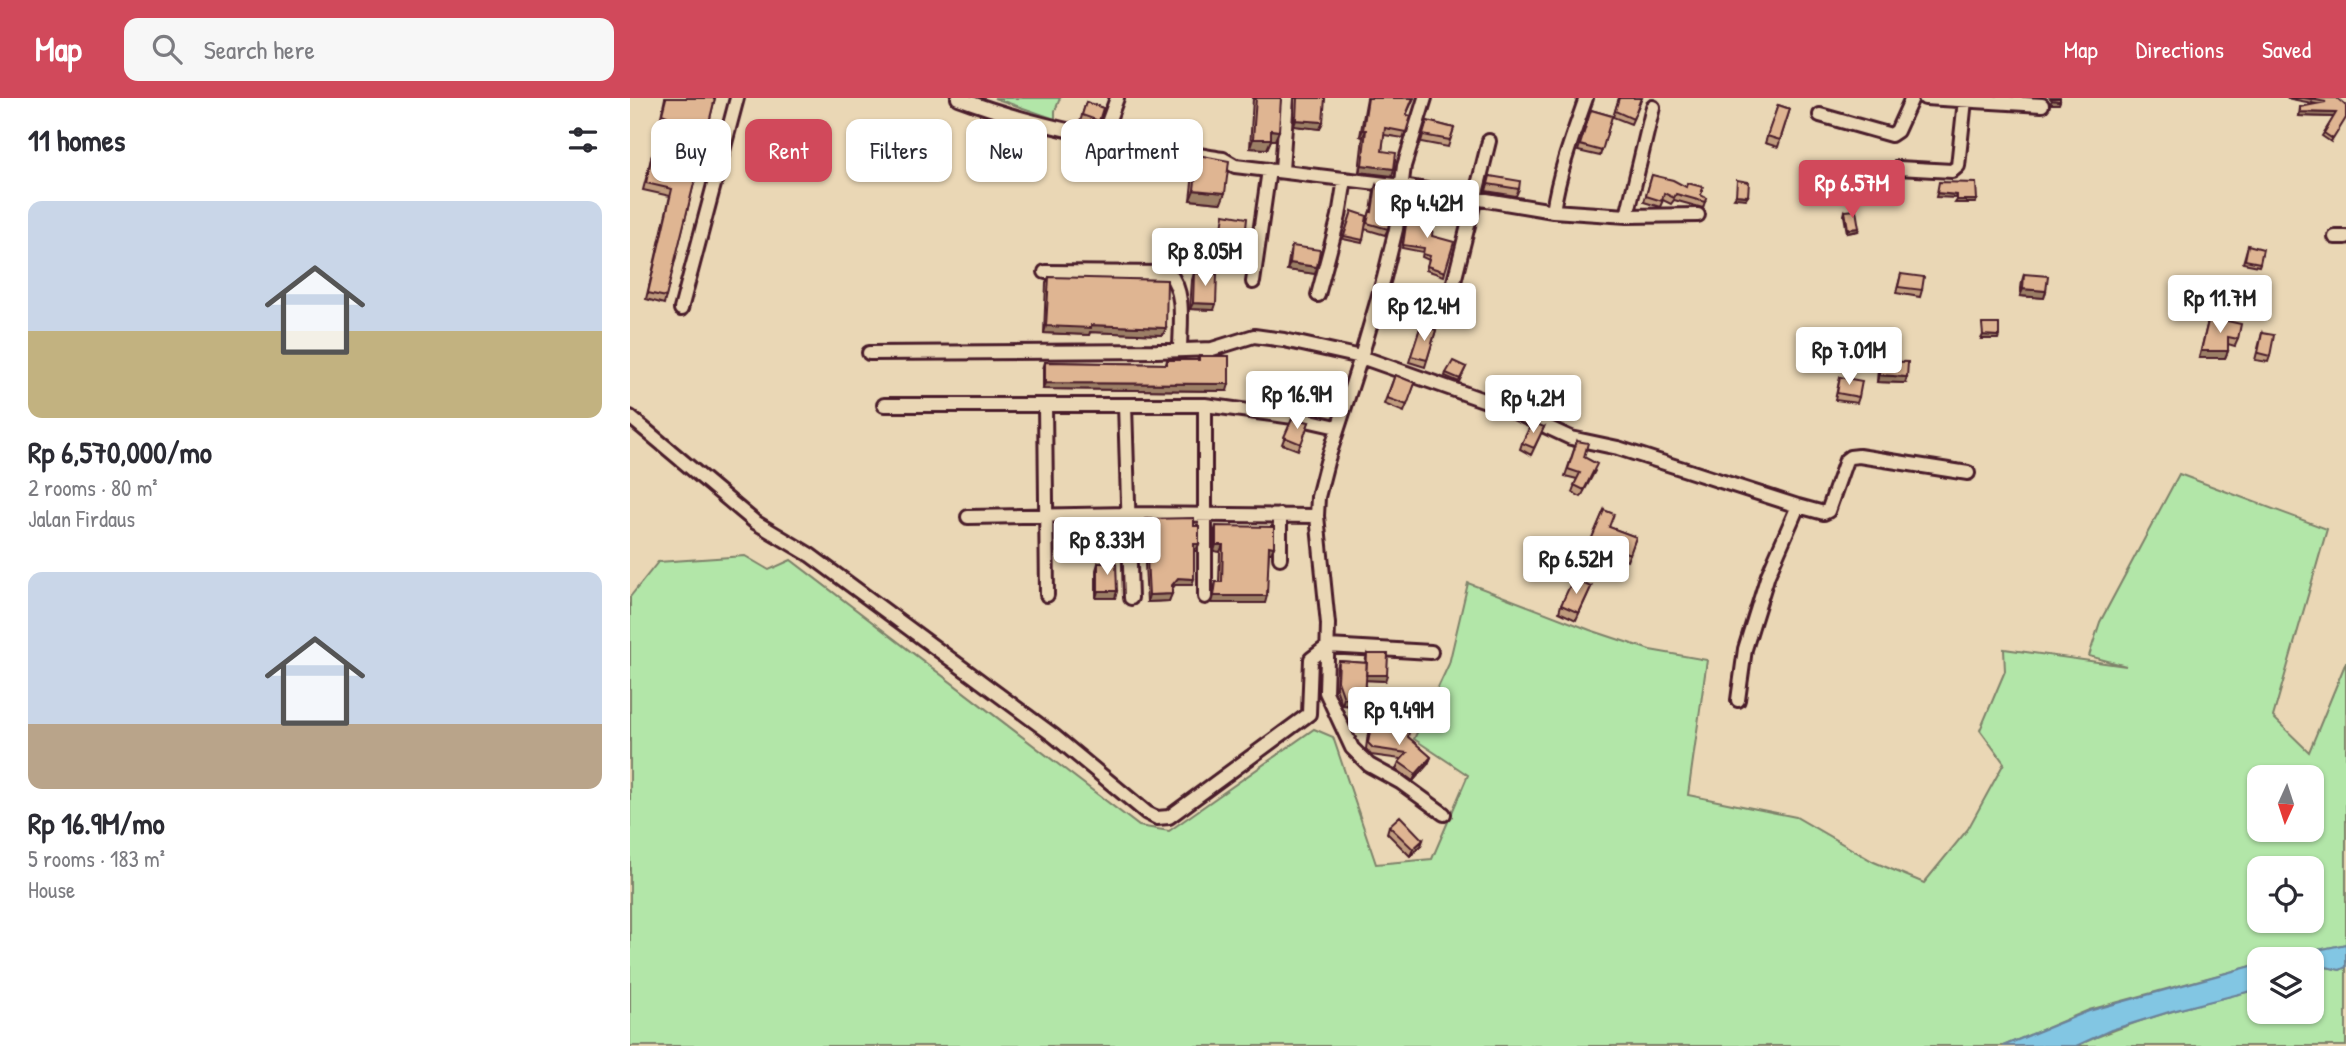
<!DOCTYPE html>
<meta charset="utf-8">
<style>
body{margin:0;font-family:"Patrick Hand",sans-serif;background:#f7f7f7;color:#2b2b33;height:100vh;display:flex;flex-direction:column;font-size:26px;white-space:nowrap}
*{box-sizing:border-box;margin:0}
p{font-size:23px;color:#7c7c81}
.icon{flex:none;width:38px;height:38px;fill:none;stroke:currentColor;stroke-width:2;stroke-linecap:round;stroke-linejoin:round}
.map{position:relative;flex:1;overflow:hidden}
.drawer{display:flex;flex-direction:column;background:#fff;width:630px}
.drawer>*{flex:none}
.banner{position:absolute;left:21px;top:21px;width:665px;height:63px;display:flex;gap:14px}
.needle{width:46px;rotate:183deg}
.fabs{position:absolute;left:1617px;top:667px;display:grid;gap:14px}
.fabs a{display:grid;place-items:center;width:77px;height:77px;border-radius:14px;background:#fff;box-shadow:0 2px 5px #0004;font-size:35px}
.price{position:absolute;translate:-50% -60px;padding:0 16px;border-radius:7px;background:#fff;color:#222;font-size:23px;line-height:46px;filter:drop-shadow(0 2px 4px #0008)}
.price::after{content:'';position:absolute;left:50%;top:42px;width:21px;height:16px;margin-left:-10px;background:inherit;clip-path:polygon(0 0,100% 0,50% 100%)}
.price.current{background:#d1495b;color:#fff}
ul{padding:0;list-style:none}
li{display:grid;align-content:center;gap:14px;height:371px;padding:0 28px}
li span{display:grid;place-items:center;height:217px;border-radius:14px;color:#555}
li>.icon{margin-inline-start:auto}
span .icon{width:126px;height:126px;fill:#fffc;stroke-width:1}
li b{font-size:30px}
h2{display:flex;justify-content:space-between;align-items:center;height:84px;padding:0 28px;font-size:30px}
.pill{padding:0 24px;border-radius:14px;background:#fff;box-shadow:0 2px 5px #0004;font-size:24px;line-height:63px}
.pill.current{background:#d1495b;color:#fff}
header{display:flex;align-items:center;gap:42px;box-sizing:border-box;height:98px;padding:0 35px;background:#d1495b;color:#fff}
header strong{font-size:33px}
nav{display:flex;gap:38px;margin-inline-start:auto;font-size:24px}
.search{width:490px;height:63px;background:#f7f7f7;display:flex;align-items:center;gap:18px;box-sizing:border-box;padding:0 24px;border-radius:14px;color:#7c7c81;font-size:26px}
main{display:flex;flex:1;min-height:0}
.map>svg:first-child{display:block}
.green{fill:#b2e6a8;stroke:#7e826a;stroke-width:2;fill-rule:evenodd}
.water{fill:#82c6e3;stroke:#6c8399;stroke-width:2}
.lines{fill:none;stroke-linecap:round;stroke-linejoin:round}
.street-casing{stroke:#4a1f2b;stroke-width:18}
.street{stroke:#ead7b5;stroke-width:12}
.wall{fill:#c09c7e;stroke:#4a1f2b;stroke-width:2}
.shaded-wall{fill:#9c7f66;stroke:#4a1f2b;stroke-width:2}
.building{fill:#dfb592;stroke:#4a1f2b;stroke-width:2}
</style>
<header>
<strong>Map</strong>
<div class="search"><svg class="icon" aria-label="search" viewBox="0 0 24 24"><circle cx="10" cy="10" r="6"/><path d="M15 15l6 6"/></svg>Search here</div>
<nav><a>Map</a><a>Directions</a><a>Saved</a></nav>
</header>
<main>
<section class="drawer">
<h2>11 homes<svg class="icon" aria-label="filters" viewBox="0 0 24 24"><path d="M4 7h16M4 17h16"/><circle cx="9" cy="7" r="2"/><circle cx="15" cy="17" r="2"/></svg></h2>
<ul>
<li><span style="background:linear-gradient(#c9d6e8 60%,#c2b280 0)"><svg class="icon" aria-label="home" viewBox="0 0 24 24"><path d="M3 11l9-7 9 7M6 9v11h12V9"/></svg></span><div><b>Rp 6,570,000/mo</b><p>2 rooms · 80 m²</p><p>Jalan Firdaus</p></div></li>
<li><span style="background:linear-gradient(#c9d6e8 70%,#b9a48a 0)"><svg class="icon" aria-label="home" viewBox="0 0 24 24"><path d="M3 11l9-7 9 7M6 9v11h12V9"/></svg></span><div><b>Rp 16.9M/mo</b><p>5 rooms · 183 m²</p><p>House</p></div></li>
</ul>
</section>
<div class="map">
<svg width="1716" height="948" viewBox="0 0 1716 948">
<rect width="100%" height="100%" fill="#ead7b5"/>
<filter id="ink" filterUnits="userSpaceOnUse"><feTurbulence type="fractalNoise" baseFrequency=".0143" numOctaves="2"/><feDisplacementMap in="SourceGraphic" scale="14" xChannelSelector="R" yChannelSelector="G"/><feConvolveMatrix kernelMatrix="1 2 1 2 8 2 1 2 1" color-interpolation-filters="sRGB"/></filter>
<g filter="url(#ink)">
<path class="green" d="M364 0H430L425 13V21Z
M1549 376 1697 431 1643 619 1679 654 1716 564V846L1647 861H1629V866L1459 912 1373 948H0V499L28 464 115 458 139 472 161 462 509 728 539 733 684 631 703 639 746 766 802 761 838 677 784 641 819 566 838 485 960 532 1020 552 1077 562 1058 697 1166 719 1244 764 1294 785 1338 731 1374 665 1350 632 1375 573 1374 551 1496 568 1459 558 1470 524ZM1629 679H1682V732H1629ZM1629 770H1682V822H1629Z
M1696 869 1710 872 1716 869V948H1446C1505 921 1567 906 1629 891V914H1682V875Z"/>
<path class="water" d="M1716 846V869L1710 872 1696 869 1682 875V861H1647Z
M1629 866V891L1542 913 1481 932 1446 948H1373L1459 913Z"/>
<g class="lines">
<defs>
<path id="street" d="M328 0C414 32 503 46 593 61L605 68 772 88 923 113 997 118 1068 117
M795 0 774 68 766 131 754 180 731 259 697 364 688 399 687 418 698 526 696 594 722 650 739 667 770 684 814 716
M1295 0 1412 7
M1190 17 1261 37 1267 33 1282 0
M472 41 487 0
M1268 70 1322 73 1328 68 1335 2
M652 72 657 0
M923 113C929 74 943 37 956 0
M997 118 1023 9
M1705 139H1716
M415 174 539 175C556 195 550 227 550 252
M623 184 639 72
M688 197 709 118 715 81
M51 211 107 0
M817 212 859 43
M239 255 527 253 582 251 624 238 654 242 731 259 876 310 941 340 988 350 1168 408 1138 477 1115 551 1108 602
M254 307H575L663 319 707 329
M415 307 417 497
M495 307 501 500
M575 307V499
M0 319 125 424 180 457 423 637 517 715 527 720 539 719 679 616 681 561 698 548 801 554
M1168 408 1194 415 1198 413 1216 362 1220 359 1229 358 1338 375
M338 419 499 416 687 418
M650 460V417"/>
</defs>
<use href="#street" class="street-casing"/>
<use href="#street" class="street"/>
</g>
<path class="wall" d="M35 0H85L34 206 16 201 40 98 13 92 22 57 26 58 34 24 30 23Z
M623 0H651L645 42H641L637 51 620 50Z
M664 0H695L690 31 664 28Z
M737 0H784L776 17 781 18 773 40 754 37 752 53 764 71 762 78 729 74 733 39 730 38Z
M989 0H1012L1001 26 983 19Z
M1656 0H1707L1716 8 1701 44 1692 38 1704 19 1669 18 1670 9 1687 6Z
M456 4 473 10 467 29 450 24Z
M1148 7 1160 11 1148 49 1135 45Z
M961 12 982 18 970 58 948 53Z
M797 23 824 30 818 49 791 44Z
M506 51 537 77 502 73 504 58Z
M568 57 591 105 560 102 564 67Z
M1022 77 1076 100 1073 110 1044 102 1041 106 1033 102 1030 109 1014 104Z
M860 78 889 91 886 98 856 93Z
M746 87 758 131 755 137 735 131 732 145 713 141 722 113 735 129 740 113 741 114 744 93Z
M778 113 802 138 815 174 814 178 796 172 799 162 792 159 793 154 772 150Z
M1215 113 1228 133 1217 135 1214 117Z
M662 148 685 176 657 172 660 154Z
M1617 151 1630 165 1629 168 1613 165Z
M564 175 584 212 560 211 562 182Z
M1271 176 1292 192 1290 199 1266 195Z
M1394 176 1416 193 1414 200 1390 198 1392 183Z
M419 179 536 230 533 237 460 234 459 237 414 235 416 185Z
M1579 219 1608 241 1605 248 1598 246V253L1595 260H1569Z
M791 227 806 232 795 269 779 264Z
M1632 235 1640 258 1638 264 1625 262Z
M569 258 597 293 413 291V271L415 264 536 266 537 262H567Z
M1250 263 1275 285 1247 284 1248 270Z
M836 269 829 284 815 278 816 275Z
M765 277 785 285 774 314 754 306Z
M1210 279 1229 299 1227 305 1205 302Z
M662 321 679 324 668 352 652 346Z
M914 329 901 357 890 351 892 345Z
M947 343 954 359 965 373 951 399 942 394 947 381 935 378Z
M974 412 979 429 1006 439 997 463 959 449Z
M515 421 564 428 569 446 566 453H564L562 487H545L542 491 539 503 517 504 513 428Z
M586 428 644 449 641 455H639L635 505H582L584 491 586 484H589L590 454 584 453V435Z
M468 465 487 493 485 500H466V472Z
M961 489 946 522 929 514 931 507Z
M737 556 755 583 736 582 735 601 732 608 712 607 706 590 707 570 709 563 735 565Z
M741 628 778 639 801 659 798 666 783 683 766 671 769 664 771 661 741 657 736 651 738 635Z
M759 728 791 748 780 758 757 735Z"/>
<path class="shaded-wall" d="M1422 2 1430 3 1429 6H1420Z
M1670 14 1706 15 1705 19 1669 18Z
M666 22 693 24 690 31 664 28Z
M641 32 649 33 645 42H641L637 51 620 50 623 41Z
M733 32H736L733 39 730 38Z
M504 67 539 70 537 77 502 73Z
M732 67 764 71 762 78 729 74Z
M564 92 595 95 591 105 560 102Z
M1307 95 1327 97 1326 100 1306 99Z
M1106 97 1118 98 1116 101 1104 100Z
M1327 102H1347L1345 105H1325Z
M1229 130 1228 133 1217 135 1218 131Z
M591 138 615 141 614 144 590 141Z
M660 165 687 169 685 176 657 172Z
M1393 191 1416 193 1414 200 1390 198Z
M563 205 586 206 584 212 560 211Z
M461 227 536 230 533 237 460 234 459 237 414 235 416 228Z
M1353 237 1369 238 1368 241H1351Z
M1571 253H1598L1595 260H1569Z
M1249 277 1277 279 1275 285 1247 284Z
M415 285 599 286 597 293 413 291Z
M564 446H569L566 453H562Z
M586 447H593L590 454 584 453Z
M639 448 644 449 641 455H637Z
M548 480 564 481 562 487H545L539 494 542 487Z
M468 493H487L485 500H466Z
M542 496 539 503 517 504 519 497Z
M584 498H637L635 505H582Z
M736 577H757L755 583 734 582Z
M714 600 735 601 732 608 712 607Z
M801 659 798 666 783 683 786 676Z
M793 742 791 748 780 758 783 751Z"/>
<path class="building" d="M36 0H85L36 199 18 195 42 91 16 85 22 57 27 58 37 18 32 16Z
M626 0H651L649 33 641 32V41H623Z
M667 0H695L693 24 666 22Z
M738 0H783L776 17 781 18 776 34 755 30 752 53 766 55 764 71 732 67 736 32H733Z
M989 0H1011L1003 21 985 13Z
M1420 0H1430V3L1422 2Z
M1674 0H1707L1716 8V20L1703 41 1694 35 1706 15 1670 14V9L1696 4Z
M456 4 473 10 469 23 452 17Z
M1148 7 1160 11 1150 42 1137 38Z
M961 12 982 18 972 53 950 47Z
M797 23 824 30 820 42 793 37Z
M506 51 541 55 539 70 504 67Z
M568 57 599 63 595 95 564 92Z
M1022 77 1043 82 1056 89 1057 85 1073 89 1071 97 1076 100 1075 104 1046 96 1044 100 1034 95 1032 103 1016 98Z
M860 78 890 83 889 91 858 86Z
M1107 82 1119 84 1118 98 1106 97Z
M1309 84 1346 85 1347 102H1327V97L1307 95Z
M746 87 764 89 758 131 737 125 740 113 742 114Z
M1226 112 1229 130 1218 131 1215 113Z
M722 113 737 118 733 142 714 138Z
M778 113 804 118 802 138 824 144 815 174 797 168 800 158 793 156 794 150 773 147Z
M594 116 617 120 615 141 591 138Z
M1618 147 1633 151 1630 165 1615 162Z
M662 148 690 152 687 169 660 165Z
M564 175 587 176 586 206 563 205Z
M1271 176 1294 179 1292 192 1268 189Z
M1394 176 1418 178 1416 193 1393 191Z
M419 179 537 182 536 230 461 227V230L416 228Z
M1579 219 1611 226 1608 241 1598 239V253H1571Z
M1352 226H1369V238L1353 237Z
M791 227 806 232 797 262 781 258Z
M1632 235 1644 237 1640 258 1628 255Z
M569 258H599V286L415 285V264L537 266V262H569Z
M823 263 836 269 830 281 816 275Z
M1250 263 1278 264 1277 279 1249 277Z
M765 277 785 285 777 307 757 300Z
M1210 279 1232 283 1229 299 1207 295Z
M662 321 679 324 671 346 654 339Z
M902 324 914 329 904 350 892 345Z
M947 343 958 345 954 359 967 366 954 392 944 387 950 375 938 371Z
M974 412 984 416 979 429 1006 439 1000 456 961 442Z
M564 420V428H569V446H564V481L548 480 542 487V496L519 497 515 421Z
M586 428 644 429V449L639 448 637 498H584L586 484H592L593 447H586Z
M468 465H486L487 493H468Z
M943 481 961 489 949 515 931 507Z
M737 556H758L757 577H736Z
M709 563 737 565 735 601 714 600 708 583Z
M741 628 779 634 778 639 801 659 786 676 769 664 777 655 743 650 738 645Z
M770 718 793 742 783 751 759 728Z"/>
</g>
</svg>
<div class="fabs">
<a><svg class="needle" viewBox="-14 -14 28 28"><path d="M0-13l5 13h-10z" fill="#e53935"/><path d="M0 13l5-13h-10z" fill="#7c7c81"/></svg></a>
<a><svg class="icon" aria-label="locate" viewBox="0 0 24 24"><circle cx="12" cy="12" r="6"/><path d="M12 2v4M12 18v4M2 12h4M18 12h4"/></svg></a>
<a><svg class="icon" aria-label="layers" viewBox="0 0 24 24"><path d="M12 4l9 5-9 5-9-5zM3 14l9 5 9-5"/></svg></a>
</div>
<b class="price current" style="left:1222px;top:122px">Rp 6.57M</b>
<b class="price" style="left:797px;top:142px">Rp 4.42M</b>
<b class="price" style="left:575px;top:190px">Rp 8.05M</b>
<b class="price" style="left:1590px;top:237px">Rp 11.7M</b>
<b class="price" style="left:794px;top:245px">Rp 12.4M</b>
<b class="price" style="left:1219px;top:289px">Rp 7.01M</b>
<b class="price" style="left:667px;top:333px">Rp 16.9M</b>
<b class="price" style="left:903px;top:337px">Rp 4.2M</b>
<b class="price" style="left:477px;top:479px">Rp 8.33M</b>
<b class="price" style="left:946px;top:498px">Rp 6.52M</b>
<b class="price" style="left:769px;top:649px">Rp 9.49M</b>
<div class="banner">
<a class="pill">Buy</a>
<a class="pill current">Rent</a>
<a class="pill">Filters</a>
<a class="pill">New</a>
<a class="pill">Apartment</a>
</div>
</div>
</main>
